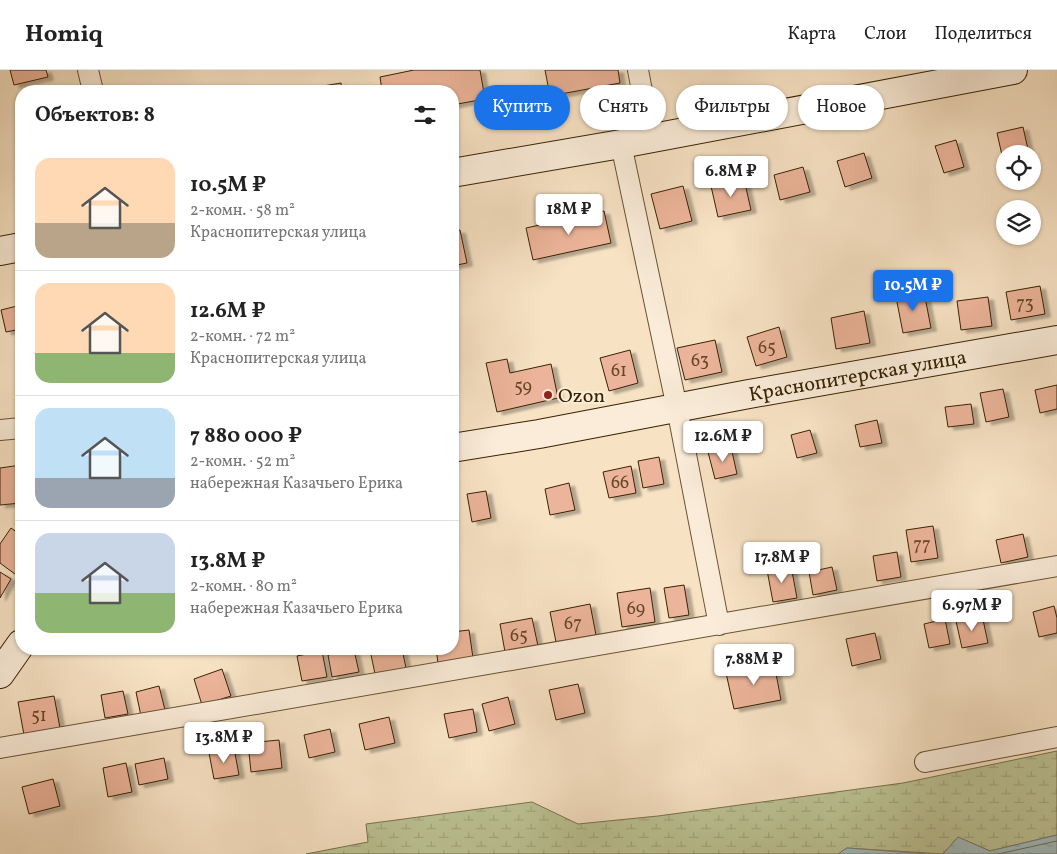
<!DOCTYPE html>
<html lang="ru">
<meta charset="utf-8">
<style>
body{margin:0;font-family:Vollkorn,serif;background:#f2f2f2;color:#222;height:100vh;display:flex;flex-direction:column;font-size:19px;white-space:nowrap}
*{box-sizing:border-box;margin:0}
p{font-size:16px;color:#767676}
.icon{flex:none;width:28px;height:28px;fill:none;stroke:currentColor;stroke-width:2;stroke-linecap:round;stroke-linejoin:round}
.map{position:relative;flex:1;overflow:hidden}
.panel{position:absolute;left:15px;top:15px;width:444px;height:570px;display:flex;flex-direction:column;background:#fff;border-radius:20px;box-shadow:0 1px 4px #0004}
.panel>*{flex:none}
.banner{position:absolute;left:474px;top:15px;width:475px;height:45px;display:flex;gap:10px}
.controls{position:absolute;left:996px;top:75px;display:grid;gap:10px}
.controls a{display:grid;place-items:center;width:45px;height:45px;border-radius:50%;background:#fff;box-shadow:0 1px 4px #0004;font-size:25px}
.price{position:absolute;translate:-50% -42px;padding:0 11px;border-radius:5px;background:#fff;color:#222;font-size:16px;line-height:32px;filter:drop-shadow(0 1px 2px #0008)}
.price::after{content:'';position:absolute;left:50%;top:30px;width:15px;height:11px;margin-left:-8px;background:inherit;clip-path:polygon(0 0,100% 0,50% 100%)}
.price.active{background:#1a73e8;color:#fff}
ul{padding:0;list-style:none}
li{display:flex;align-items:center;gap:15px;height:125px;padding:0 20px}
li+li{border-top:1px solid #e0e0e0}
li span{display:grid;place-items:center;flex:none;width:140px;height:100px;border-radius:15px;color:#555}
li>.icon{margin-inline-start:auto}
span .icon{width:60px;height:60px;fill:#fffc;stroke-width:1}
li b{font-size:21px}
h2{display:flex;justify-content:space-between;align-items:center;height:60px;padding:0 20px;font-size:21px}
.tag{padding:0 18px;border-radius:22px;background:#fff;box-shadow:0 1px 4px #0004;font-size:18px;line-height:45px}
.tag.active{background:#1a73e8;color:#fff}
header{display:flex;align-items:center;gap:30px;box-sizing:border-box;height:70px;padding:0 25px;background:#fff;border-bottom:1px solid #e0e0e0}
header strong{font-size:24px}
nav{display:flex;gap:28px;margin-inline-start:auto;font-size:18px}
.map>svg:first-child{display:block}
.wetland{fill:url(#wetland-marsh);stroke:#7a724b}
.water{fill:url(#water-ripples);stroke:#777e72}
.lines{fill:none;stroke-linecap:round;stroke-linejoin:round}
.shore{stroke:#6c6f60;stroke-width:1}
.building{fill:#ecb49a;stroke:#382201;filter:url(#shadow)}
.minor-casing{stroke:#685232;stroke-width:22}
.secondary-casing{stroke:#382201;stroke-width:30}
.minor{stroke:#faecd9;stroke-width:20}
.secondary{stroke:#faecd9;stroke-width:28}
.poi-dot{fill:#8f2418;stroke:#faecd9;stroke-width:2}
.labels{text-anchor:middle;stroke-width:4;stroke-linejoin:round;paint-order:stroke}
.number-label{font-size:18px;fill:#654627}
.street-label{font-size:20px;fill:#382201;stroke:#faecd9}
.poi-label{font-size:20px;fill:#382201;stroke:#faecd9;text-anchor:start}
</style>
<header>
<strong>Homiq</strong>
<nav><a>Карта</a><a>Слои</a><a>Поделиться</a></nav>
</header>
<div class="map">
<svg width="1057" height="784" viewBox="0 0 1057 784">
<defs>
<pattern id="wetland-marsh" width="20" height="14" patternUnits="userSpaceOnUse" patternTransform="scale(1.25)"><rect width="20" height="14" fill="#bcc395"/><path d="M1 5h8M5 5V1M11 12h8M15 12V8" fill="none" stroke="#a2a77f"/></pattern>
<pattern id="water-ripples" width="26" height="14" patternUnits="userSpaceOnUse" patternTransform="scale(1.25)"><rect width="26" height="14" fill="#a1bcbe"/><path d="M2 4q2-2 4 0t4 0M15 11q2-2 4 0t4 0" fill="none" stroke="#8ba1a2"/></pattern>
<filter id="shadow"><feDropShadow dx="5.5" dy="3" stdDeviation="1" flood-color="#0004"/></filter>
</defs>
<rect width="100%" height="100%" fill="#f7e2c4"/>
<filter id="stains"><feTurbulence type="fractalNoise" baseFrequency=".004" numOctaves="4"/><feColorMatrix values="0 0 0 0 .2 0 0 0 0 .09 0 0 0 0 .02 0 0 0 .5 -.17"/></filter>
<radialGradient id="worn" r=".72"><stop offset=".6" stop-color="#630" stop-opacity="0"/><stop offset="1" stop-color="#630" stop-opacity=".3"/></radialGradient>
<path class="wetland" d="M1057 681V765L990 781 958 767 943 784 847 778 838 784H306L368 772 366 754 532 732 578 754 658 746 903 713Z"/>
<path class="water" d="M1057 765V784H943L958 767 990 781Z
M847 778 930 784H838Z"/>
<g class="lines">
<path class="shore" d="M998 784 1057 771"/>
</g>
<path class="building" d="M10 0H46L48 7 14 15Z
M414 0H480L485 29 452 35V21H382L380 7Z
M545 0H618L620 13 550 26Z
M341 13 342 21H293Z
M1023 57 1029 84H1005L1004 94 997 63Z
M956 70 964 97 944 103 935 76Z
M864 83 872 108 845 117 837 91Z
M803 97 810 122 780 130 774 105Z
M744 109 751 140 718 147 711 116Z
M683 116 692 151 660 159 651 124Z
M604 141 611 173 533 190 526 158Z
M460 160 467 193 452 196V161Z
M1040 216 1045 244 1011 250 1006 222Z
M924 222 931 258 903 263 896 227Z
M988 227 992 256 961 260 957 231Z
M21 235V259L6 262 1 240Z
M864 241 870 273 836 279 831 248Z
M779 257 787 287 756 296 747 267Z
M715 270 722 302 685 310 677 278Z
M630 280 638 313 609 321 600 288Z
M507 289 510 303 551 294 558 328 497 342 486 293Z
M1057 315V339L1040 343 1035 320Z
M1003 319 1009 347 986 352 980 323Z
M971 334 974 354 948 357 945 337Z
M877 350 882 373 860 377 855 355Z
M810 360 817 383 797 388 791 365Z
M731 377 737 404 715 409 708 382Z
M659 387 664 414 643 418 638 391Z
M21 395V433L0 435V398Z
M631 396 636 423 609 428 603 402Z
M569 413 575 440 550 445 545 419Z
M486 421 491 448 472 452 467 424Z
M933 456 938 488 911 492 906 460Z
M11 458 21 465V495L15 504 0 493V474Z
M1023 464 1028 487 1001 493 996 470Z
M897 482 901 507 877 511 873 486Z
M791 496 797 528 773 532 767 500Z
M832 497 837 520 813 525 809 502Z
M0 502 11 509 0 528Z
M684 515 689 545 669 548 664 518Z
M650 518 655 552 622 557 617 523Z
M590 534 596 565 556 572 550 542Z
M1054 536 1057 548V563L1039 567 1033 542Z
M982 545 988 573 962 578 956 551Z
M532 548 538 576 505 582 500 554Z
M945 549 950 574 929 578 924 554Z
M469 560 473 588 438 593 436 579H452V562Z
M875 563 881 589 852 596 846 569Z
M376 579H402L406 598 375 604 370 580Z
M354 580 359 602 332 607 328 585Z
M322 581 327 607 302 611 297 586Z
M774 593 781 630 734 639 726 603Z
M222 599 231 626 202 635 194 609Z
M578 614 585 643 556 650 549 620Z
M159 616 165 640 141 646 136 622Z
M123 621 128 644 105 648 101 625Z
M54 626 60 658 24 665 18 632Z
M508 627 515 654 489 661 482 634Z
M473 639 477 662 449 668 444 644Z
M389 647 395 673 365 680 359 654Z
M330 659 335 682 309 688 304 665Z
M279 670 282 698 251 702 248 673Z
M234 678 239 705 214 709 209 683Z
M164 688 168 709 139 715 135 694Z
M126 693 132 722 108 727 103 698Z
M53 709 60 736 29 744 22 717Z"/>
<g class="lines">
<defs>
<path id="minor" d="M88 0 93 21
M638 0 651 68
M621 74 677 338 719 555
M0 360 21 358
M0 678 1057 496
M925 692 1057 667"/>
<g id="secondary">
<path d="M452 103 621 74 1013 0"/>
<path d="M0 181 21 177"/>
<path id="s1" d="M452 378 539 364 749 324 1057 270"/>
<path d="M0 604 21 574"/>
</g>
</defs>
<use href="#minor" class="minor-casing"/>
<use href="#secondary" class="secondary-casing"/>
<use href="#minor" class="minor"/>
<use href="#secondary" class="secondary"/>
</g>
<circle class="poi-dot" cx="548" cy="325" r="5"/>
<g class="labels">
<g class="number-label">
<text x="1025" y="239">73</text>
<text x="767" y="283">65</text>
<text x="700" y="296">63</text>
<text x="619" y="306">61</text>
<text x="523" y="322">59</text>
<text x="620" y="418">66</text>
<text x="922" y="480">77</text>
<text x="636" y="544">69</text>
<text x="573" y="559">67</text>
<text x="519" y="571">65</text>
<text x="39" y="651">51</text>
</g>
<g class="street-label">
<text dy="7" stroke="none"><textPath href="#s1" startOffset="412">Краснопитерская улица</textPath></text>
</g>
<g class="poi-label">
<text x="558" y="332">Ozon</text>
</g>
</g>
<rect width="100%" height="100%" filter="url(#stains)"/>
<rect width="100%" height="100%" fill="url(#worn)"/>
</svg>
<div class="controls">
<a><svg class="icon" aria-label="locate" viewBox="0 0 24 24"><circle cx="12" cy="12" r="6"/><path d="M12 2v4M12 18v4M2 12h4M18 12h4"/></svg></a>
<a><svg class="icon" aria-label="layers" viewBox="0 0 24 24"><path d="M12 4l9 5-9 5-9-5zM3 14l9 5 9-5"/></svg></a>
</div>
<b class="price" style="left:731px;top:128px">6.8M ₽</b>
<b class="price" style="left:569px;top:166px">18M ₽</b>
<b class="price active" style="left:913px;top:242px">10.5M ₽</b>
<b class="price" style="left:723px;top:393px">12.6M ₽</b>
<b class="price" style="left:782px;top:514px">17.8M ₽</b>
<b class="price" style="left:972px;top:562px">6.97M ₽</b>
<b class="price" style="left:754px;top:616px">7.88M ₽</b>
<b class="price" style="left:224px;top:694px">13.8M ₽</b>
<div class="banner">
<a class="tag active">Купить</a>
<a class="tag">Снять</a>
<a class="tag">Фильтры</a>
<a class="tag">Новое</a>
</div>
<section class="panel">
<h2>Объектов: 8<svg class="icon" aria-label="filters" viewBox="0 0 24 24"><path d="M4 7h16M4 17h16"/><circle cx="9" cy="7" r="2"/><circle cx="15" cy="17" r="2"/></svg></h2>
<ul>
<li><span style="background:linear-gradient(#ffd9b3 65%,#b9a48a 0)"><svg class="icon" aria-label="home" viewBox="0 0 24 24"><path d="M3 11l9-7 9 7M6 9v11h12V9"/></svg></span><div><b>10.5M ₽</b><p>2-комн. · 58 m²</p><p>Краснопитерская улица</p></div></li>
<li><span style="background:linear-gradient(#ffd9b3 70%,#8fb573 0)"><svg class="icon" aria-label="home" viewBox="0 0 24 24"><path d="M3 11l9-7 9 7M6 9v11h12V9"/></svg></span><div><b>12.6M ₽</b><p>2-комн. · 72 m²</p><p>Краснопитерская улица</p></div></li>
<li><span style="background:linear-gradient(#bfe0f5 70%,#9aa5b1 0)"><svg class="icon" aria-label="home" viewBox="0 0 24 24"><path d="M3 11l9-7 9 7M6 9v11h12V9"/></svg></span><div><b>7 880 000 ₽</b><p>2-комн. · 52 m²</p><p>набережная Казачьего Ерика</p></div></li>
<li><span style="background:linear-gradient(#c9d6e8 60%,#8fb573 0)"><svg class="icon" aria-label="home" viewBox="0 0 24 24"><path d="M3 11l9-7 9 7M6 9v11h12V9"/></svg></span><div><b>13.8M ₽</b><p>2-комн. · 80 m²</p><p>набережная Казачьего Ерика</p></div></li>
</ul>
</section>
</div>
